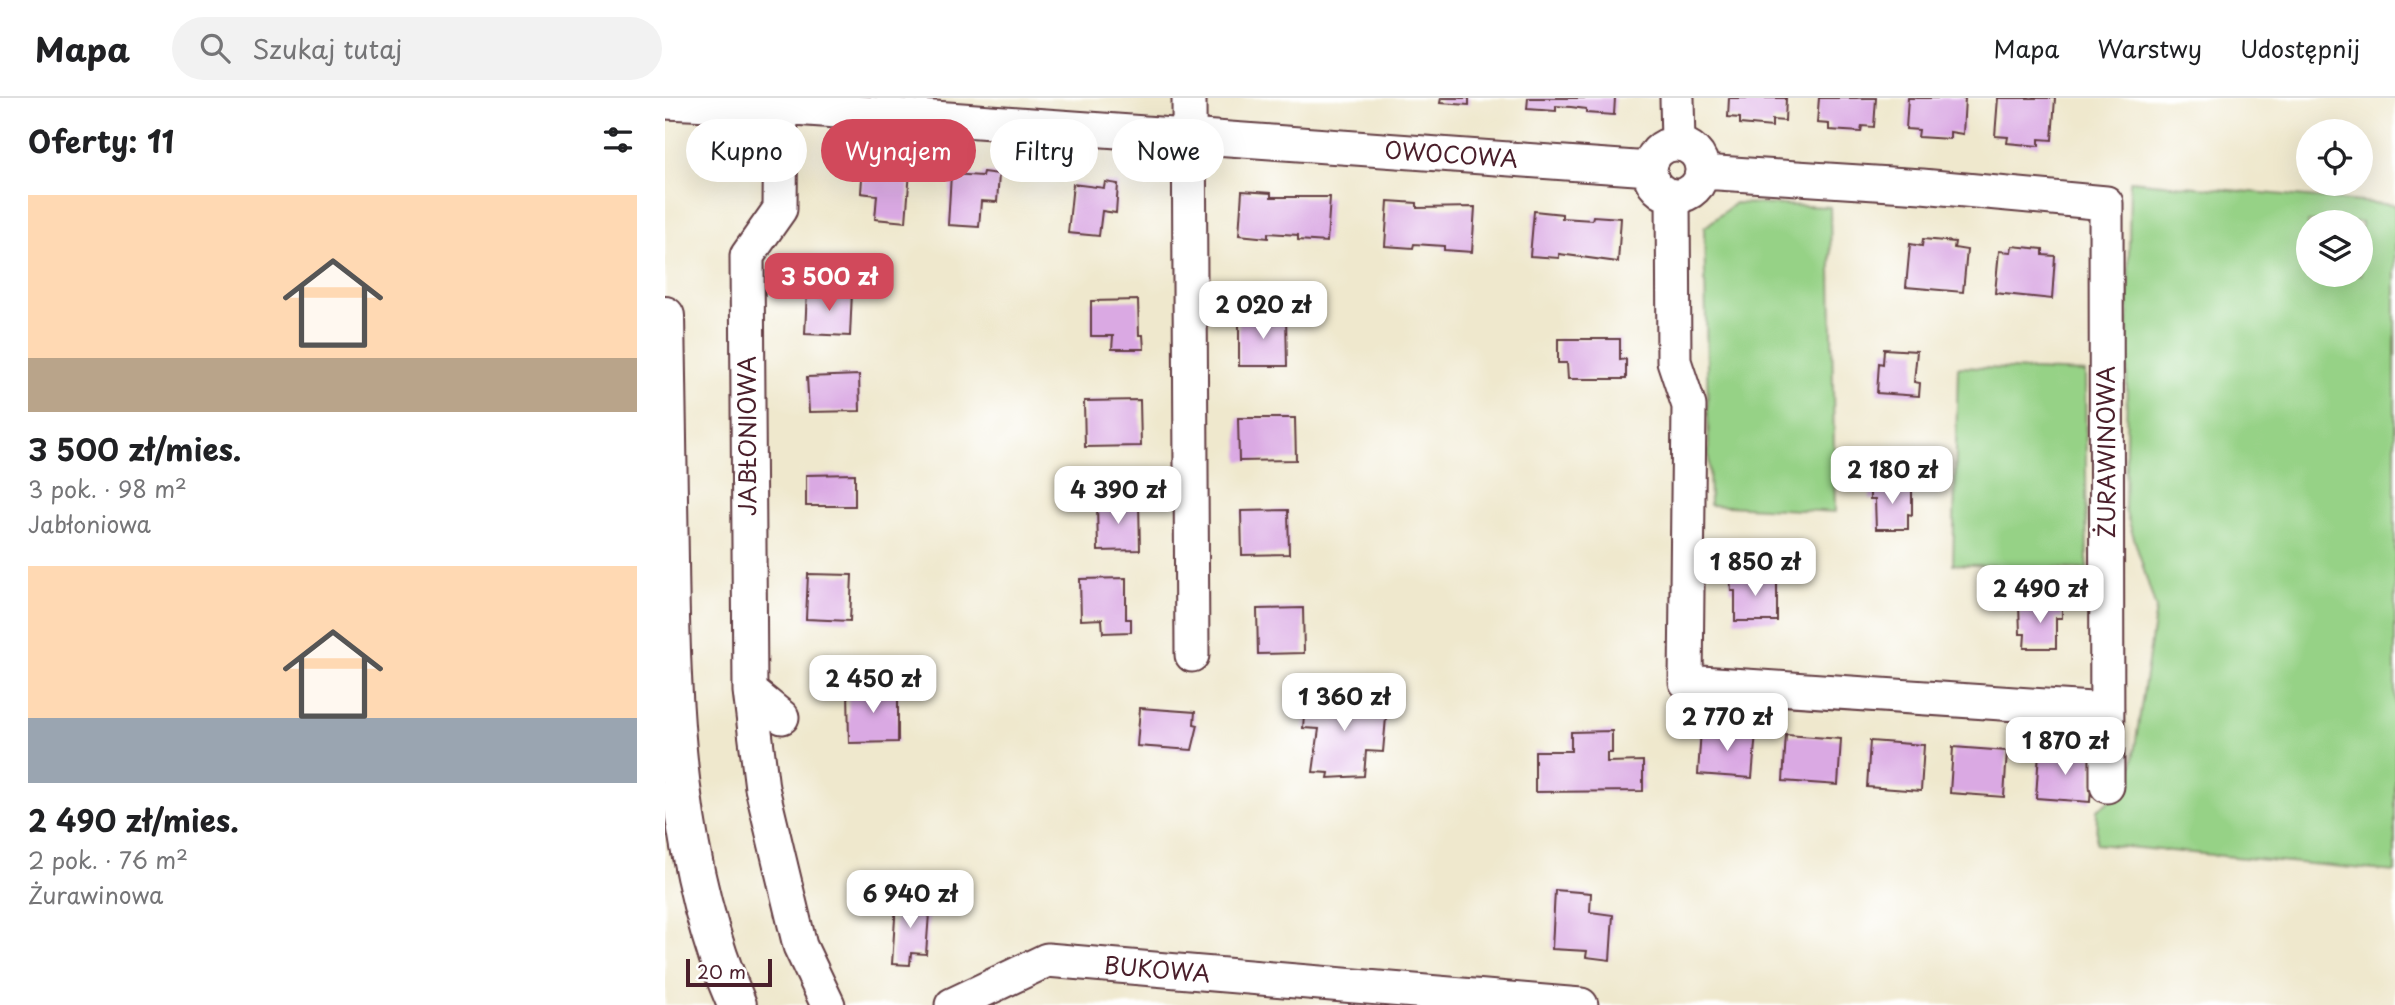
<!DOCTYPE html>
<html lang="pl">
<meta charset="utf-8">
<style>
body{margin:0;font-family:"Playpen Sans",sans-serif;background:#f2f2f2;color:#202124;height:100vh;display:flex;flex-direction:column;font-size:26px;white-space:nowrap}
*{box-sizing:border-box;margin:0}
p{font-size:23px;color:#757577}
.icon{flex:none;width:38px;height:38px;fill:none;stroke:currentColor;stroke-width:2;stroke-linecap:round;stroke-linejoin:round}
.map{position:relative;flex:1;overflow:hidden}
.details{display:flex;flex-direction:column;background:#fff;width:665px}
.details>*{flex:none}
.guide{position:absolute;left:21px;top:21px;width:665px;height:63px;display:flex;gap:14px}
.controls{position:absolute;left:1631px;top:21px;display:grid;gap:14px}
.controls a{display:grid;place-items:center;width:77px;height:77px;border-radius:50%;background:#fff;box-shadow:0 7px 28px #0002;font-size:35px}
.scale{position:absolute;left:21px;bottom:18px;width:86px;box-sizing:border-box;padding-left:7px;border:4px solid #4a1f2b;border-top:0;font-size:19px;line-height:24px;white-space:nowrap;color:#4a1f2b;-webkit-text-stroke:5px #fff;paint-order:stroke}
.price{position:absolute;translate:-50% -60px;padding:0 16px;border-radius:14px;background:#fff;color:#222;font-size:23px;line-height:46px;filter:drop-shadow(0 2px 4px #0008)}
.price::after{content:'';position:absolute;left:50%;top:42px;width:21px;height:16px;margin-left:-10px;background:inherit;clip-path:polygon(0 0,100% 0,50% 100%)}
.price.current{background:#d1495b;color:#fff}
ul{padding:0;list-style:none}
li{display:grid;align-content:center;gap:14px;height:371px;padding:0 28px}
li span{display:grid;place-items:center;height:217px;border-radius:0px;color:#555}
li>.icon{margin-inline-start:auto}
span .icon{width:126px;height:126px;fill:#fffc;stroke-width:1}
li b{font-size:30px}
h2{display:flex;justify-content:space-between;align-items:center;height:84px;padding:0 28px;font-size:30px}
.pill{padding:0 24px;border-radius:32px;background:#fff;box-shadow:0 7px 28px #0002;font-size:24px;line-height:63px}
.pill.current{background:#d1495b;color:#fff}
header{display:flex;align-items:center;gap:42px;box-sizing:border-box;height:98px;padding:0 35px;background:#fff;border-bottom:2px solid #e0e0e0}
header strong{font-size:33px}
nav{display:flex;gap:38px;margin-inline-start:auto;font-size:24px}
.search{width:490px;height:63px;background:#f2f2f2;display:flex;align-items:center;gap:18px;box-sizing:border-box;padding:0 24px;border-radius:38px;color:#757577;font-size:26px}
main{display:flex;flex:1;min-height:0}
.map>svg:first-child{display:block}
.green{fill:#96d286;stroke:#707858;stroke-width:2;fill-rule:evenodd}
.building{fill:#daa9e3}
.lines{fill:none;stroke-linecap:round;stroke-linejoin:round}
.street-casing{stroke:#633d43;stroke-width:37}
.secondary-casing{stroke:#633d43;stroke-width:42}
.street{stroke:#fff;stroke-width:33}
.secondary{stroke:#fff;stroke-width:38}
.labels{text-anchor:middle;stroke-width:6;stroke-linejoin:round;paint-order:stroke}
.street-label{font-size:23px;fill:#4a1f2b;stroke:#fff}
</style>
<header>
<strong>Mapa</strong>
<div class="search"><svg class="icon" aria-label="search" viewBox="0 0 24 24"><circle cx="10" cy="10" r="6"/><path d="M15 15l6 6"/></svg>Szukaj tutaj</div>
<nav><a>Mapa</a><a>Warstwy</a><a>Udostępnij</a></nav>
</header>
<main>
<section class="details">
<h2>Oferty: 11<svg class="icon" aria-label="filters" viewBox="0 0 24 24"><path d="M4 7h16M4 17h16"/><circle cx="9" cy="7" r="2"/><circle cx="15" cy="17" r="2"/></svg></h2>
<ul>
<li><span style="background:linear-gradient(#ffd9b3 75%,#b9a48a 0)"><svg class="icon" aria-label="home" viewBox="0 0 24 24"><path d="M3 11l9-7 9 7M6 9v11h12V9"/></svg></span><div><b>3 500 zł/mies.</b><p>3 pok. · 98 m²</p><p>Jabłoniowa</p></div></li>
<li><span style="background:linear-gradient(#ffd9b3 70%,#9aa5b1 0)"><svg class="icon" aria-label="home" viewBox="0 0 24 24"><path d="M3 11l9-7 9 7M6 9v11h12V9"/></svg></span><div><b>2 490 zł/mies.</b><p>2 pok. · 76 m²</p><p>Żurawinowa</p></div></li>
</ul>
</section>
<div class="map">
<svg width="1730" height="907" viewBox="0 0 1730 907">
<rect width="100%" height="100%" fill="#fff"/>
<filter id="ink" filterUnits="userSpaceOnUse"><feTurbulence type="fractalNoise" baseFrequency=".0143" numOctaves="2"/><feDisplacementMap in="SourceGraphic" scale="14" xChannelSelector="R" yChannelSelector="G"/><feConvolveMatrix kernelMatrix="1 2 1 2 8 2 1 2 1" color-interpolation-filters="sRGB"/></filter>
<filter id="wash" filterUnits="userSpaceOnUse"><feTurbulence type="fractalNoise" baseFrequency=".00686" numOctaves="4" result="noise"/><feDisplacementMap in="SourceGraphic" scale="28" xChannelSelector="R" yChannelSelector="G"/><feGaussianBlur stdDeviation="1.57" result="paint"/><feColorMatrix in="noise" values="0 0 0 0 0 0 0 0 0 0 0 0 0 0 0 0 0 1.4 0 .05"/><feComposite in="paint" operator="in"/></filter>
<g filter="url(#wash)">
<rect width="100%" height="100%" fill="#efe8cd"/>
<path class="green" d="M1465 83 1730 107V774L1431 746 1432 712 1464 688 1491 511 1460 411ZM1643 124H1696V177H1643Z
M1070 105 1165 109 1170 414 1045 407 1039 130Z
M1293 269 1420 274 1422 472 1288 466Z"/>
<g id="blocks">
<path class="building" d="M776 0H804V7L775 5Z
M863 0H950L949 17 921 15V11L906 9 891 8V13L862 11Z
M1064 0H1121L1120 23 1107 22V29L1075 26V20L1063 19Z
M1154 0H1211L1209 29 1197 28 1196 34 1164 32V26L1152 25Z
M1243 0H1300L1298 36 1285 34V41L1253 39 1254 32 1241 31Z
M1333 0H1390L1387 42 1374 41V48L1342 45 1343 39 1330 38Z
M198 65 214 66V71L245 73 241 124 210 121 212 97 196 95Z
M318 74 334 76 332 104 316 103 314 129 283 127 286 76 317 78Z
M440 84 453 86 451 115 437 113 434 138 403 135 408 86 439 90Z
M577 93 606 95V99H665L662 144 633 142V137L603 135V140L574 137Z
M723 103 752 105V110L810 109 807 154 779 152V148L749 146 748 150 720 148Z
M869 113 897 116V120L927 122 928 118 956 120 953 164 894 156V160L865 158Z
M1258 141 1290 144 1289 150 1302 152 1298 194 1241 189 1245 146 1257 148Z
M1347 148 1378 151V157L1390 158 1387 201 1330 195 1334 153 1346 154Z
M142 192 187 194 185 238 140 236Z
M473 202 474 237H478L479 251H447L448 238H426V203Z
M621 218 622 268H574V219Z
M893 241H955V262L961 261V281H903L902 265H893Z
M1219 251 1252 253 1249 284 1255 285 1254 298 1212 295 1214 265 1218 266Z
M194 277 195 313 144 314 142 279Z
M475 302 476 348 420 349 419 303Z
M573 320H630L631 362 574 363Z
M190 376V408H141V377Z
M1205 387H1247V417L1243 416V431H1211L1210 401H1205Z
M432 404H474L475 452 433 453Z
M623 412 624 456 577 457 576 413Z
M143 476 187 477 185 523 141 521Z
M1065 478H1112V523H1070V493H1066Z
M461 480V521H466V534L438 535 437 521 416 522 415 481Z
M1354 506H1397V520H1391V550H1359L1360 536H1355Z
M638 510 639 555 593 556 592 511Z
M233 590V644L184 645 183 591Z
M641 592 670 594 669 604 722 608 718 654 701 653 699 678 663 680 664 675 648 674 654 631 638 630Z
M475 610 530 614 529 626 533 627 527 652 472 648Z
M1036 631 1091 634 1087 680 1033 676Z
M947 633V655H942V664L978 663V693L870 694V653H906V634Z
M1121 637 1176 641 1173 687 1118 683Z
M1205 643 1259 647 1256 693 1202 689Z
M1288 649 1342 653 1339 699 1285 695Z
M1374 654 1428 658 1425 704 1371 700Z
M890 792 926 795 925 814 948 817 945 862 921 859 922 853 887 851Z
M245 801 265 802 261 856 246 855 245 867 227 866 231 805 245 806Z"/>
</g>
</g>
<g filter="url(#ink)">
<use href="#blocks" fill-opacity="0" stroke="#633d43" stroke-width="2"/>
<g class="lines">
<defs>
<path id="street" d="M116 0 115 111 82 158 85 593 117 619
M524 0 527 557
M1012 0 1013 46
M0 4 115 9 985 71
M985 72a26 26 0 1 1 52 0a26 26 0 1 1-52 0Z
M1037 74 1257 88 1441 105 1442 688
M1008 98 1009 263 1024 308 1021 584 1442 612
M85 593 97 690 135 848 163 907
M287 907 382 862 916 907"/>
<path id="secondary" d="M0 218C1 299 3 381 4 463 6 613 11 767 72 907"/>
</defs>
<use href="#street" class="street-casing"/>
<use href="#secondary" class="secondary-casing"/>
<use href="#street" class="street"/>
<use href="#secondary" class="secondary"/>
</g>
</g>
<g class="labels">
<g class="street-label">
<text transform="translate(786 57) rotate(4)" y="8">OWOCOWA</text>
<text transform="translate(83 338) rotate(-90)" y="8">JABŁONIOWA</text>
<text transform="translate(1442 354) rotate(-90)" y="8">ŻURAWINOWA</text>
<text transform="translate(492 872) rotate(5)" y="8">BUKOWA</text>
</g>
</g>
</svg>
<div class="controls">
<a><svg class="icon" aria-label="locate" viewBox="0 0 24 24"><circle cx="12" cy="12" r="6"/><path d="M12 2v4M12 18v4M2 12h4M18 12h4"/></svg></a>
<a><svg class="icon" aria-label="layers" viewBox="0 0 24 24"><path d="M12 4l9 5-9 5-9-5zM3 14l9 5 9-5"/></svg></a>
</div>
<div class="scale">20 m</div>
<b class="price current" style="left:164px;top:215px">3 500 zł</b>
<b class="price" style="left:598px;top:243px">2 020 zł</b>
<b class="price" style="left:1227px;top:408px">2 180 zł</b>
<b class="price" style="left:453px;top:428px">4 390 zł</b>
<b class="price" style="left:1090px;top:500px">1 850 zł</b>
<b class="price" style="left:1375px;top:527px">2 490 zł</b>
<b class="price" style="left:208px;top:617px">2 450 zł</b>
<b class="price" style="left:679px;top:635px">1 360 zł</b>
<b class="price" style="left:1062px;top:655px">2 770 zł</b>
<b class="price" style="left:1400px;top:679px">1 870 zł</b>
<b class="price" style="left:245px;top:832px">6 940 zł</b>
<div class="guide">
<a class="pill">Kupno</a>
<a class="pill current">Wynajem</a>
<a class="pill">Filtry</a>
<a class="pill">Nowe</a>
</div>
</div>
</main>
